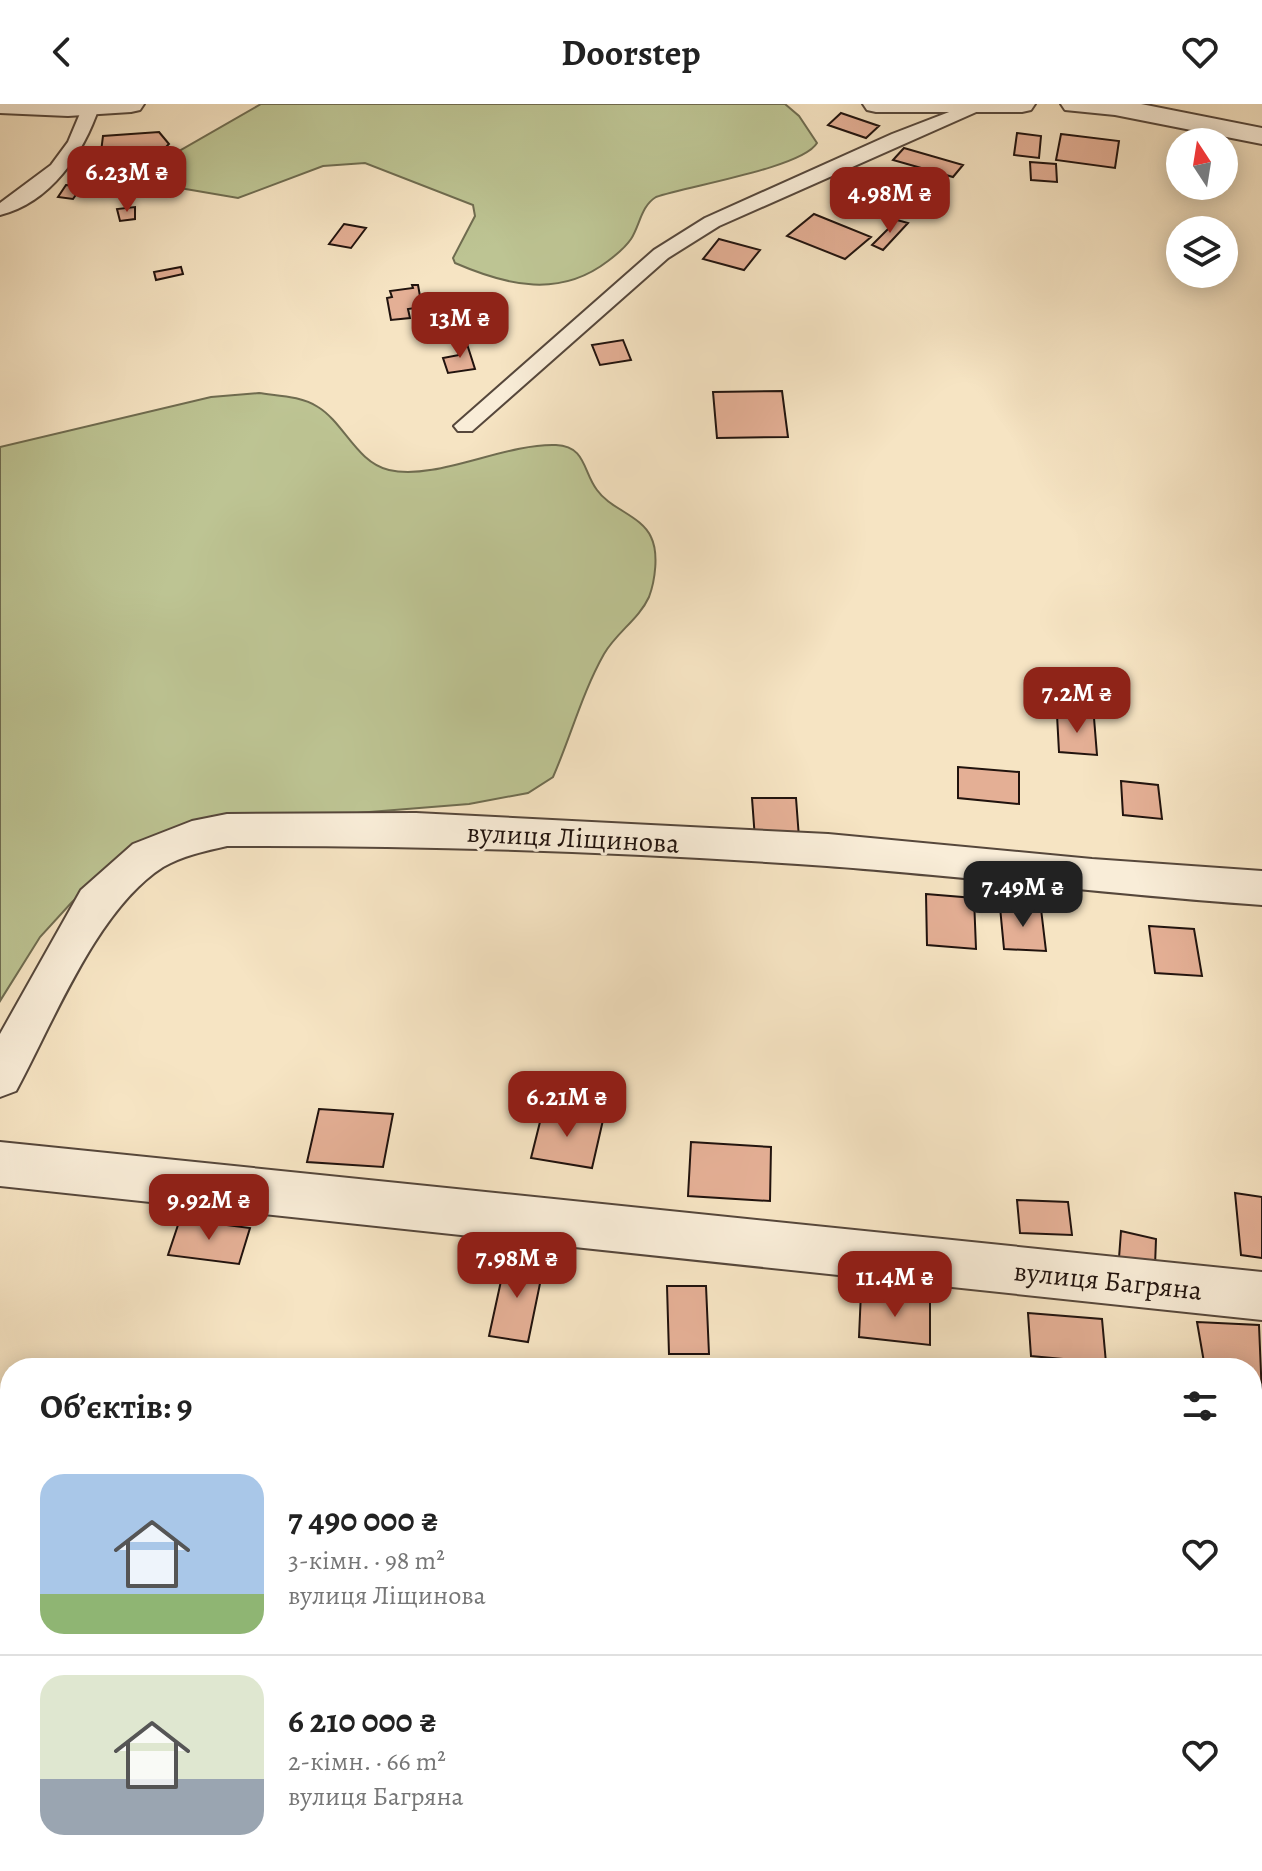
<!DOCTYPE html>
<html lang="uk">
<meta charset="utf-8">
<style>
body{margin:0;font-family:Alegreya,serif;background:#f6f6f6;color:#222;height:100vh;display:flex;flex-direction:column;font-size:30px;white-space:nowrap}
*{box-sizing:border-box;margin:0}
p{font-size:26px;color:#767676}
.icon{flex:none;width:44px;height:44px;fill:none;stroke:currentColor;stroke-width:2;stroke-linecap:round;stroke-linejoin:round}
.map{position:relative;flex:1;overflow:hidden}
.details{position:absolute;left:0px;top:1254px;width:1262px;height:514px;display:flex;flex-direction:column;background:#fff;border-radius:32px 32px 0 0;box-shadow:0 4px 20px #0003}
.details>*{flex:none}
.needle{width:52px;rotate:348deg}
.controls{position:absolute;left:1166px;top:24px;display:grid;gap:16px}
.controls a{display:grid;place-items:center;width:72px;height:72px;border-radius:50%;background:#fff;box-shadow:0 4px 20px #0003;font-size:40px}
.price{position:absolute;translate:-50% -68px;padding:0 18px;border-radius:16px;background:#8f2418;color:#fff;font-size:26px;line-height:52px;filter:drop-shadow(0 2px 4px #0008)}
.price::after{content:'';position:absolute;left:50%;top:48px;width:24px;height:18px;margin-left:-12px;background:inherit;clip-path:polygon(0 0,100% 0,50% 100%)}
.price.active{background:#222;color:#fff}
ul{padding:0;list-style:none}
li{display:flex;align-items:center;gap:24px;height:200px;padding:0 40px}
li+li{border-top:2px solid #e0e0e0}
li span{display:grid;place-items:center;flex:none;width:224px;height:160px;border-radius:24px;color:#555}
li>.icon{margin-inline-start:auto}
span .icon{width:96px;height:96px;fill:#fffc;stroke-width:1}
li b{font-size:34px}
h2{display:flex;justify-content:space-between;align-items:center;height:96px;padding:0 40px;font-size:34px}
header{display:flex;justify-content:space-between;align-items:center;height:104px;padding:0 40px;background:#fff;font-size:36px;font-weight:600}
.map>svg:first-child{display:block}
.green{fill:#bdc493;stroke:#6f6c50;stroke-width:2}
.building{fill:#e4af95;stroke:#21130e;stroke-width:2}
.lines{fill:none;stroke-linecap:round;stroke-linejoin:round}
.service-casing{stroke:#56473b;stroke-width:4}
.minor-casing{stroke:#56473b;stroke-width:4}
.service{fill:#f9edd8;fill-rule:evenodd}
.minor{fill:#f9edd8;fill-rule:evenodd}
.labels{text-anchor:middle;stroke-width:6;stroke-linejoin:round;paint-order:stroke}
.street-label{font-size:28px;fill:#21130e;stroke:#f9edd8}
</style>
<header><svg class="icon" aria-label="back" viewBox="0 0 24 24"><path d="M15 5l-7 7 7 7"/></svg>Doorstep<svg class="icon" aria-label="heart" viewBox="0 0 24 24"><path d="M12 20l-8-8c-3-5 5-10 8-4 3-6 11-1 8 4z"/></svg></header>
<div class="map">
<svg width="1262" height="1767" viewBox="0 0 1262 1767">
<rect width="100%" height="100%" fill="#f6e4c3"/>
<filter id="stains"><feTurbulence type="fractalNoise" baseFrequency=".0025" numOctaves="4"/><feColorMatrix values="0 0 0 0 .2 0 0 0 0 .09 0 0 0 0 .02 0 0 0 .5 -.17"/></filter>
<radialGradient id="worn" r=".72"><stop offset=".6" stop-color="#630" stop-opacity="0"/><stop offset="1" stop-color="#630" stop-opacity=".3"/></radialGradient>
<path class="green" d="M261 0H785L799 12 817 39C802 64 687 82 656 93 641 102 640 121 631 135 625 144 616 151 608 157 560 194 508 182 455 159L453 154 475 112 473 101 365 59 323 62 238 94 139 77 134 73Z
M259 289C279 292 301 292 318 303 344 319 357 359 389 366 436 377 505 339 556 341 586 342 583 368 597 386 610 405 642 412 651 433 659 449 655 477 649 493 639 515 616 529 604 550 582 589 571 632 553 673L528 689 469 700 357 709 229 710 188 720 104 770 72 798 40 833 0 897V343L211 293Z"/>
<path class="building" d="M841 9 879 22 866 34 828 21Z
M159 28 169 40 157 52 100 56 103 32Z
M1017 29 1041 32 1039 54 1014 51Z
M1061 30 1119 37 1115 64 1056 56Z
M904 44 963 61 953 73 893 56Z
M1030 58 1056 60 1057 78 1031 76Z
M66 81 82 82 73 95 58 93Z
M135 103V115L120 117 117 105Z
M814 110 871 133 845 155 787 132Z
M897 116 908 119 883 146 872 141Z
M344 120 366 124 351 144 329 140Z
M719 135 760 146 744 166 703 155Z
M181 163 183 170 156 176 154 168Z
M412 181H418L422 203 408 205 410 214 391 216 387 194 392 193 390 187 413 184Z
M623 236 631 256 600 261 592 241Z
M467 240 475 265 448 269 443 254 459 251 456 241Z
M782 287 788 333 717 334 713 288Z
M1057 611 1094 614 1097 651 1059 648Z
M958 663 1019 668V700L958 694Z
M1121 677 1158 681 1162 715 1123 711Z
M752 694H796L799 734 755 735Z
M926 790 974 794 976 845 927 841Z
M1000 803 1041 805 1046 847 1004 845Z
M1149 822 1194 825 1202 872 1155 869Z
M319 1005 393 1010 383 1063 307 1058Z
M543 1006 603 1016 592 1064 531 1054Z
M691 1038 771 1043 770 1097 688 1092Z
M1235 1089 1262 1093V1154L1241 1151Z
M1017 1096 1068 1098 1072 1131 1020 1129Z
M180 1115 250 1124 239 1160 168 1151Z
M1121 1127 1156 1135 1155 1162 1119 1154Z
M506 1154 544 1160 528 1238 489 1232Z
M667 1182H706L709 1250H669Z
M861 1188 930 1196V1241L859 1233Z
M1028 1209 1102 1215 1106 1259 1031 1252Z
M1197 1218 1259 1221 1262 1293 1252 1292V1264H1205Z"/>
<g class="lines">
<defs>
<path id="service" d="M84 0 99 3C84 49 50 99 0 111V99L51 61 68 38Z
M970 0 992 1 719 122 668 154 472 327H458L454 322 654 146 705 114 892 30Z"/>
<path id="minor" d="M0 0H144L140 6 131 8 68 12 0 9Z
M863 0H1035L1031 6 1022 8H876L867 6Z
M1061 0H1141L1262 24V40L1115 11 1065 6Z
M416 709 828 730 1092 755 1262 767V801C1117 791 972 773 827 762 627 748 427 741 227 742 205 747 182 752 163 763 97 805 53 919 16 987L0 993V930L81 786 133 740 192 717 227 710Z
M0 1038 1262 1168V1216L0 1082Z"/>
</defs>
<use href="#service" class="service-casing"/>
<use href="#minor" class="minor-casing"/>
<use href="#service" class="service"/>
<use href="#minor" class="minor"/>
</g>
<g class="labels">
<g class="street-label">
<text transform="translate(573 733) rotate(3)" y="10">вулиця Ліщинова</text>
<text transform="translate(1108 1176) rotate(6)" y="10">вулиця Багряна</text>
</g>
</g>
<rect width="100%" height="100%" filter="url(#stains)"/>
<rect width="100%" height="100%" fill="url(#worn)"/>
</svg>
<div class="controls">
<a><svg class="needle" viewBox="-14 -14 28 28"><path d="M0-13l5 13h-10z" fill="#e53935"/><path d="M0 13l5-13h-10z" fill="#767676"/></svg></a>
<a><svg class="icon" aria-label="layers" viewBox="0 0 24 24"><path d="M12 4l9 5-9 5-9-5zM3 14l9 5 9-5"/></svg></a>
</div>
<b class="price" style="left:127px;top:110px">6.23M ₴</b>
<b class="price" style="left:890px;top:131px">4.98M ₴</b>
<b class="price" style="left:460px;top:256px">13M ₴</b>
<b class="price" style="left:1077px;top:631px">7.2M ₴</b>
<b class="price active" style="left:1023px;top:825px">7.49M ₴</b>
<b class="price" style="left:567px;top:1035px">6.21M ₴</b>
<b class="price" style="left:209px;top:1138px">9.92M ₴</b>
<b class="price" style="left:517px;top:1196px">7.98M ₴</b>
<b class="price" style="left:895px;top:1215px">11.4M ₴</b>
<section class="details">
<h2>Об’єктів: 9<svg class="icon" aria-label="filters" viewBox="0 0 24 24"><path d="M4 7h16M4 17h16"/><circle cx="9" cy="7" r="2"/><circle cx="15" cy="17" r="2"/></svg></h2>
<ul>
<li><span style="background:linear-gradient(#a9c7e8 75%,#8fb573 0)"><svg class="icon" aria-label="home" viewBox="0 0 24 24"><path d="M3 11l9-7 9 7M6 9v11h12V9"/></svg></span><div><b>7 490 000 ₴</b><p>3-кімн. · 98 m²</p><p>вулиця Ліщинова</p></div><svg class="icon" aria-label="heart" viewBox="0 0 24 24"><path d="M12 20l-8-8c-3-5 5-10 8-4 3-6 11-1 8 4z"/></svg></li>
<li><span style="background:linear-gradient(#dfe7d0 65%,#9aa5b1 0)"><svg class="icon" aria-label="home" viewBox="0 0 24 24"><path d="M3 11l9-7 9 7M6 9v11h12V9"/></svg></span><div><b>6 210 000 ₴</b><p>2-кімн. · 66 m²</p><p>вулиця Багряна</p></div><svg class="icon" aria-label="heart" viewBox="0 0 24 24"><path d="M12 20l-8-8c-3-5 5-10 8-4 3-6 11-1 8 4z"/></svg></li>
</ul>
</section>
</div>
